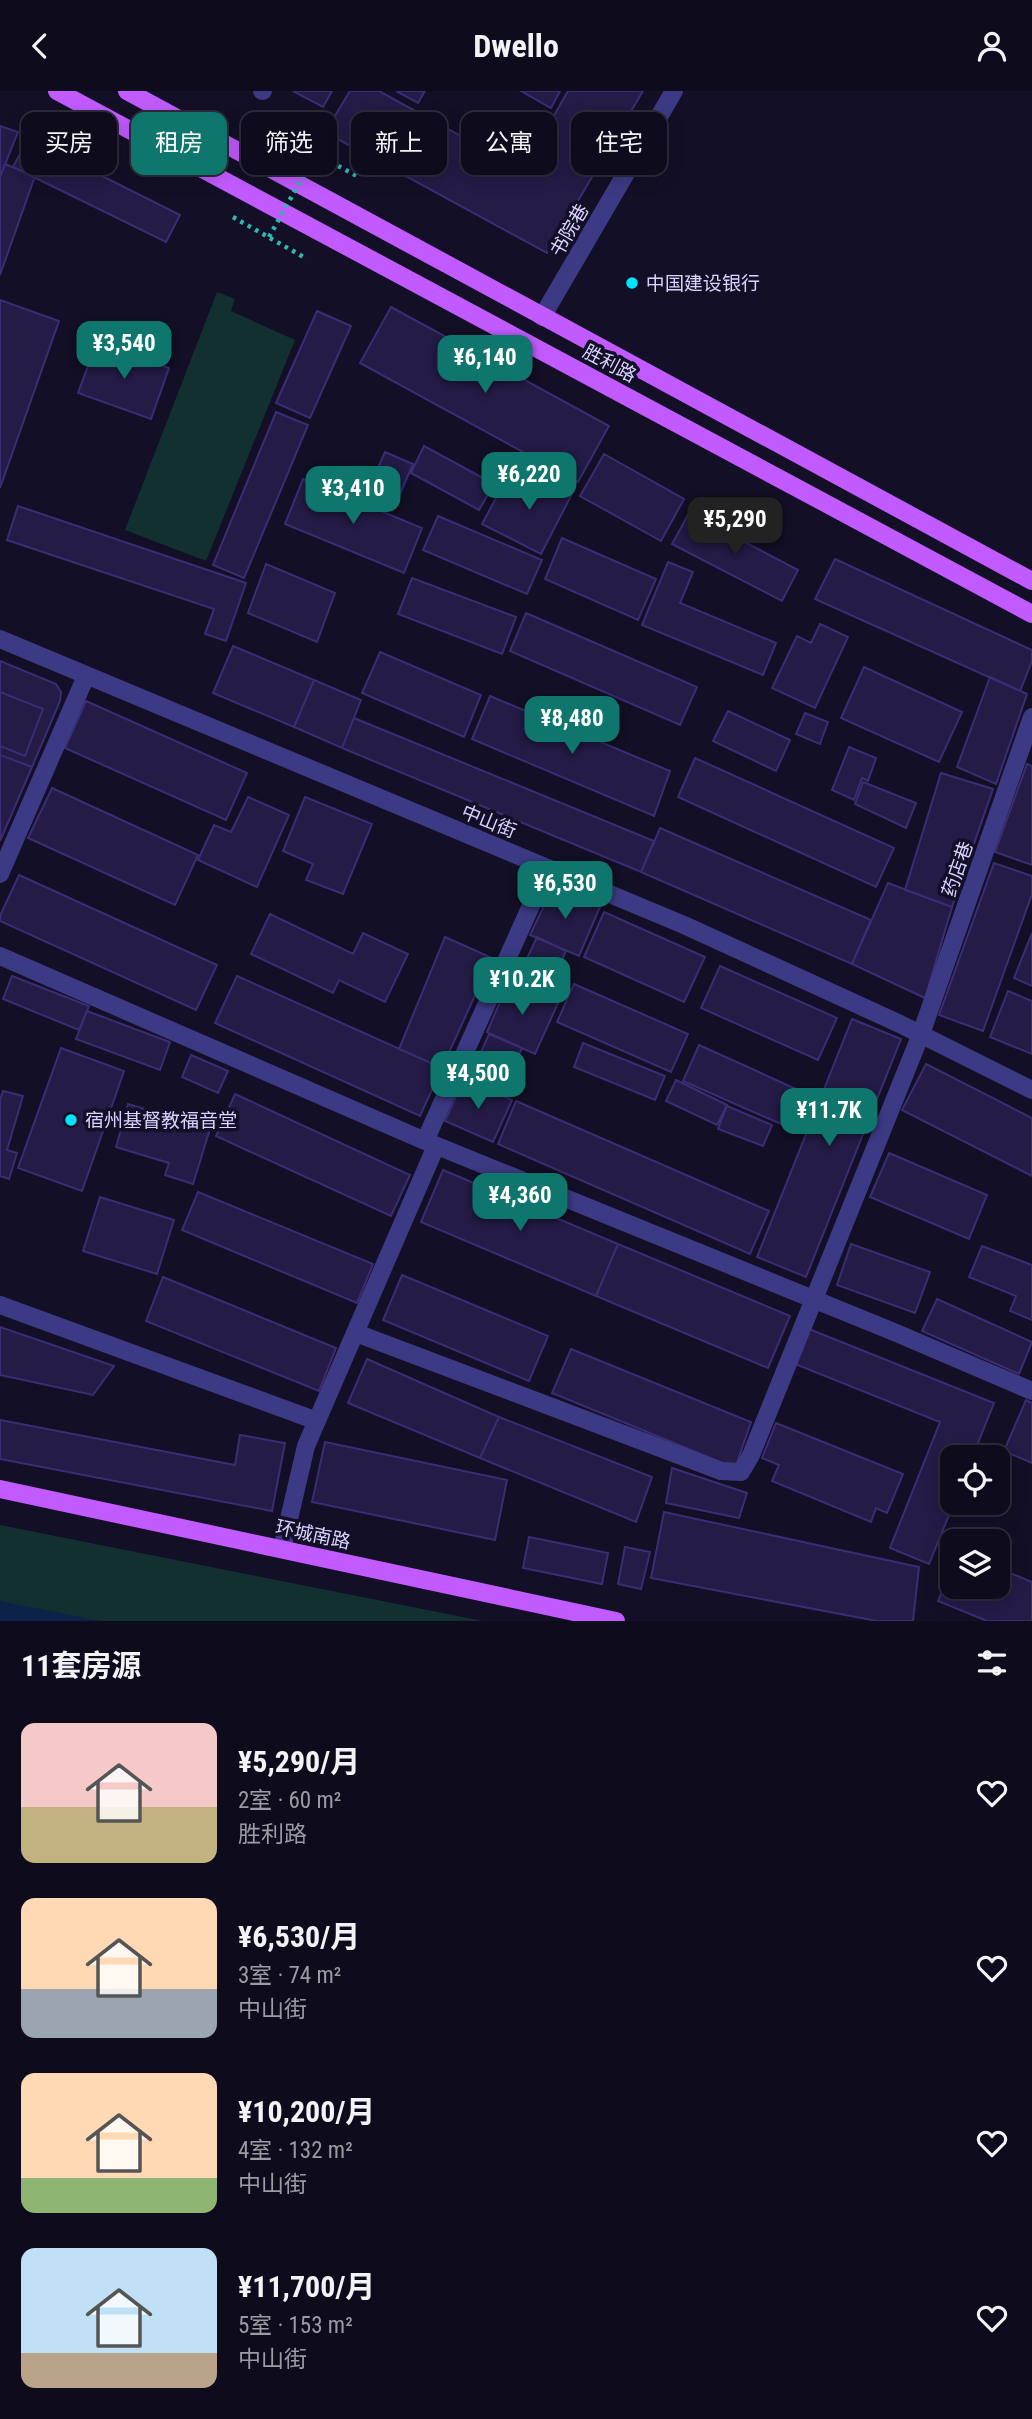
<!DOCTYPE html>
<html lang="zh">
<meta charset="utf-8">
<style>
body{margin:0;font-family:"Roboto Condensed","Noto Sans SC",sans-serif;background:#171425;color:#f1f3f6;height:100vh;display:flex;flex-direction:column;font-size:26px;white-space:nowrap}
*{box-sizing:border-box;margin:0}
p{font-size:23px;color:#9b9ba3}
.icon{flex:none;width:38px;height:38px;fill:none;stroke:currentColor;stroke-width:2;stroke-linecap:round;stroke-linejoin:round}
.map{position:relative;height:1530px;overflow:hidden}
.sheet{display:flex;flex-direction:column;background:#0e0b1c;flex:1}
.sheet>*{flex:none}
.hud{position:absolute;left:21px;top:21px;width:990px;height:63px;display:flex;gap:14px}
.fabs{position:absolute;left:940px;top:1354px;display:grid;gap:14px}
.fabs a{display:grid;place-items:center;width:70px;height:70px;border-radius:14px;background:#0e0b1c;box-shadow:0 4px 18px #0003,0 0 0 2px #2e2b3b;font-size:35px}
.price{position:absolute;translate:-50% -60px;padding:0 16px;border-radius:14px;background:#0f766e;color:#fff;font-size:23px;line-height:46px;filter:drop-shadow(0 2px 4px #0008)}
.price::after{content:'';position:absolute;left:50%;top:42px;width:21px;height:16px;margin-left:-10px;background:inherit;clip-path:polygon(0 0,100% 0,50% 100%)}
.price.active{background:#222;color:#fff}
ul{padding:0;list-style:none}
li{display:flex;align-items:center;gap:21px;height:175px;padding:0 21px}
li span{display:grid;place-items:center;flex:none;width:196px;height:140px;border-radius:14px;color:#555}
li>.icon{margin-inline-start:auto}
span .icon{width:84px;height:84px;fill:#fffc;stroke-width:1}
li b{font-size:30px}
h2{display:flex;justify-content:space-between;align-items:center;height:84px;padding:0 21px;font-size:30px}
.tag{padding:0 24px;border-radius:14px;background:#0e0b1c;box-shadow:0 4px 18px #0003,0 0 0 2px #2e2b3b;font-size:24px;line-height:63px}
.tag.active{background:#0f766e;color:#fff}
header{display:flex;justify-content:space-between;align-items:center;height:91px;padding:0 21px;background:#0e0b1c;font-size:32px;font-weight:700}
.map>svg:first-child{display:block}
.green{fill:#12302f}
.water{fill:#0c2248}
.building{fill:#241b47;stroke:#3b2d73;stroke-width:2}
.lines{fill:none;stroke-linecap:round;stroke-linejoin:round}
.path{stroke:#2fb8b0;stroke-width:4.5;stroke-dasharray:3.5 5;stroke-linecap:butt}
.minor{stroke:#3d3a85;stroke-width:18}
.major{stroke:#c25bff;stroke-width:18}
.path-bridge{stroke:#2fb8b0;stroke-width:4.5;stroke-dasharray:3.5 5;stroke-linecap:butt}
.poi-dot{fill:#00e5ff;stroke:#130f26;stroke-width:2.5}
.labels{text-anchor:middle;stroke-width:7;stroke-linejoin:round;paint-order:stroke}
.street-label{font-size:19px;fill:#d9d4ff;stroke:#130f26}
.poi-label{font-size:19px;fill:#d9d4ff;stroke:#130f26;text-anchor:start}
</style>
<header><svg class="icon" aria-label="back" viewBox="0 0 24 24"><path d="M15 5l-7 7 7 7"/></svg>Dwello<svg class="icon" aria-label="person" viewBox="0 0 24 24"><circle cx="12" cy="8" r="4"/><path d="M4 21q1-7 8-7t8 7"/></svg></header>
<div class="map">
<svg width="1032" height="1530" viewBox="0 0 1032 1530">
<rect width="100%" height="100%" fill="#130f26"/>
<path class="green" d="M217 201 235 208 231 220 295 249 206 470 125 439Z
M0 1434 483 1530H46L0 1521Z"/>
<path class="water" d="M0 1510 101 1530H0Z"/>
<path class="building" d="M293 0H332L323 16Z
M350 0H379L523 79 568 0H643L547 162 325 41Z
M396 0H425L418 12Z
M521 0H560L551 17Z
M0 35 18 41 0 86Z
M28 48 180 124 166 151 13 76Z
M5 73 35 85 0 184V86Z
M0 209 59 230 0 397Z
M391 216 609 335 578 391 360 272Z
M317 220 351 235 310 327 276 312Z
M97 251 169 277 151 328 78 302Z
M276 321 308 334 244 487 213 474Z
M424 355 494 393 479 419 411 382Z
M385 361 413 373 396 412 368 399Z
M604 363 684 408 661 450 580 405Z
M530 380 572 403 541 463 482 433 502 396 517 405Z
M303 388 422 437 404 482 285 433Z
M18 415 246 492 226 550 205 543 214 518 7 449Z
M689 422 798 479 782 510 672 453Z
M438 425 542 469 527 503 423 459Z
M562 447 656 488 638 529 545 488Z
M835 468 1032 559V570L1020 600 815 508Z
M668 471 693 481 680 512 776 552 763 584 642 534Z
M266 473 335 502 317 551 248 522Z
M412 487 516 526 502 563 398 523Z
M526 522 697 596 680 634 510 560Z
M820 533 848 546 815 617 772 597 797 545 811 552Z
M233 555 314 589 294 636 213 602Z
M380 561 481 604 464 646 362 602Z
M0 570 56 593 61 601 60 610 32 676 0 664V655L25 665 43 618 0 601Z
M864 576 962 621 939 671 841 627Z
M990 586 1027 603 996 693 957 676Z
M314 589 361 609 342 657 294 636Z
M0 601 43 618 25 665 0 655Z
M490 605 670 680 654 725 472 648Z
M86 610 247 682 226 729 65 657Z
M728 620 790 649 776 680 713 650Z
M805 622 828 631 820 653 796 643Z
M354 627 654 750 641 781 342 657Z
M849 656 876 667 868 690 862 687 854 709 832 699Z
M0 664 32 676 0 750Z
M695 667 894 757 876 796 678 706Z
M1027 673 1032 675V774L995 761Z
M941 682 993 698 952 816 905 799Z
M863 691 916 712 906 737 855 713Z
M52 697 198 764 175 814 28 747Z
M248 706 289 724 257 796 198 769 214 734 231 741Z
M305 706 372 733 343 803 306 789 313 773 283 760Z
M660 737 871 829 852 873 641 781Z
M994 772 1032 785V803L983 940 939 924Z
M19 784 217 874 196 919 0 830V825Z
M888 792 952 816 925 907 852 873Z
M553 796 600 816 579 865 530 844Z
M604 821 705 866 684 911 584 866Z
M270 823 353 863 363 842 408 863 385 911 339 889 333 902 251 863Z
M1032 842V895L1014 887Z
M445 846 492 867 442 977 399 958Z
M537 846 566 860 545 906 515 893Z
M720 875 837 927 818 969 701 917Z
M12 885 89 915 79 939 3 908Z
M237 885 442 977 420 1025 215 932Z
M509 890 558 912 535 963 487 941Z
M574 893 688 943 671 981 557 931Z
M1008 900 1032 910V963L990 946Z
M87 920 170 951 160 979 76 948Z
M852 928 901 948 806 1186 757 1166Z
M489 943 522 957 501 1004 468 990Z
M583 952 665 985 655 1009 574 976Z
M699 954 805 1002 790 1037 683 990Z
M61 957 124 980 82 1100 18 1077Z
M191 964 228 980 218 1002 182 986Z
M926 973 1032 1027V1085L902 1019Z
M464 988 512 1009 493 1051 445 1030Z
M676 989 727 1014 717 1034 666 1010Z
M3 1000 23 1005 7 1059 17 1062 9 1088 0 1085V1009Z
M235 1003 410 1084 391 1125 216 1045Z
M516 1010 769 1120 750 1163 498 1053Z
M128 1013 210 1038 193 1093 165 1084 169 1072 116 1056Z
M727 1015 772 1034 763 1055 718 1038Z
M889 1062 987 1104 969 1148 870 1106Z
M443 1079 618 1153 596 1205 421 1131Z
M198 1101 373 1173 357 1212 182 1139Z
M100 1106 174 1129 157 1183 83 1160Z
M618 1153 790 1225 768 1277 596 1205Z
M851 1153 930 1181 915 1222 837 1194Z
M982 1155 1032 1174V1229L1010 1220 1016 1205 969 1186Z
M402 1184 548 1245 529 1290 383 1229Z
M163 1186 336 1257 319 1300 146 1230Z
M937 1208 1032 1251 1019 1283 922 1240Z
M0 1236 114 1275 93 1304 0 1284Z
M809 1238 994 1312 972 1367H952L954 1412 929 1473 890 1457 940 1331 795 1273Z
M571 1258 751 1331 735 1377 552 1302Z
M367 1268 499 1326 480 1367 348 1312Z
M1026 1309 1032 1312V1372L1004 1360Z
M499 1326 652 1386 636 1431 480 1367Z
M0 1329 235 1374 240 1344 285 1352 272 1420 0 1368Z
M776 1332 903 1383 887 1422 876 1417 871 1431 772 1390 779 1374 762 1367Z
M325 1351 507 1389 495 1449 312 1411Z
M672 1377 747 1402 739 1427 666 1412Z
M664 1421 919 1476 913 1530H877L651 1487Z
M529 1446 608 1462 602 1493 523 1477Z
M625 1456 650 1461 641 1498 618 1493Z
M952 1477V1496H998V1477L1032 1491V1530H987L938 1510Z"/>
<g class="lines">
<path class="path" d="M278 43 357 85
M233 126 307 168"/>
<path class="minor" d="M262 0H263
M542 226 674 0
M0 548 684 834 900 933 1032 999
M0 783 86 585
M0 865 425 1050 894 1241 1032 1300
M425 1050 548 777
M0 1214 317 1330
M356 1242 721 1380 741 1381 751 1364 921 943 1032 626
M282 1458 306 1355 436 1055"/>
<path class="major" d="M57 0 1032 523
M127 0 1032 490
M0 1398 616 1530"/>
<path class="path-bridge" d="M269 146 316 62"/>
</g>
<g class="poi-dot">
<circle cx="632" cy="192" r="7"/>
<circle cx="71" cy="1029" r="7"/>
</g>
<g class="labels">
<g class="street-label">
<text transform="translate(569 139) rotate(-60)" y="7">书院巷</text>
<text transform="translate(610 272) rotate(28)" y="7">胜利路</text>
<text transform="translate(489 730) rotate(22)" y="7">中山街</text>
<text transform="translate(957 778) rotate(-71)" y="7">药店巷</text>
<text transform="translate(313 1443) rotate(12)" y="7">环城南路</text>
</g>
<g class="poi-label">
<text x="646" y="199">中国建设银行</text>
<text x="85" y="1036">宿州基督教福音堂</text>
</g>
</g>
</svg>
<div class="fabs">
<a><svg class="icon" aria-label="locate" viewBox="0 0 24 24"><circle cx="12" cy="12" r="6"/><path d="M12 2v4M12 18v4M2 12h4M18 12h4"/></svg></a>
<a><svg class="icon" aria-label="layers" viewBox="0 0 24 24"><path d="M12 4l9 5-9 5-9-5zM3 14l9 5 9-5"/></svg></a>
</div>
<b class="price" style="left:124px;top:290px">¥3,540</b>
<b class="price" style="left:485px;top:304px">¥6,140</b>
<b class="price" style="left:529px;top:421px">¥6,220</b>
<b class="price" style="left:353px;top:435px">¥3,410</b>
<b class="price active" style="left:735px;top:466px">¥5,290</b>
<b class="price" style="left:572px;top:665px">¥8,480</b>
<b class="price" style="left:565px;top:830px">¥6,530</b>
<b class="price" style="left:522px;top:926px">¥10.2K</b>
<b class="price" style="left:478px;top:1020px">¥4,500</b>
<b class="price" style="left:829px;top:1057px">¥11.7K</b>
<b class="price" style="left:520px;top:1142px">¥4,360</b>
<div class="hud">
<a class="tag">买房</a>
<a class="tag active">租房</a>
<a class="tag">筛选</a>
<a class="tag">新上</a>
<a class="tag">公寓</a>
<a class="tag">住宅</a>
</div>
</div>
<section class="sheet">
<h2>11套房源<svg class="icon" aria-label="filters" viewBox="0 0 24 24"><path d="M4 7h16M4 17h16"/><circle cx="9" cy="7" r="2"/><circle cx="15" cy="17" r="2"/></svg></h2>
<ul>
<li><span style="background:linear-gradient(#f6c9c9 60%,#c2b280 0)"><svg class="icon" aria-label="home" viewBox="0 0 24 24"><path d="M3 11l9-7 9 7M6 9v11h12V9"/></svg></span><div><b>¥5,290/月</b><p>2室 · 60 m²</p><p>胜利路</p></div><svg class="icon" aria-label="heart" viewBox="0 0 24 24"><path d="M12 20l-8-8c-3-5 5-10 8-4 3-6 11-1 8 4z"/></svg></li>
<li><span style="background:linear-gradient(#ffd9b3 65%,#9aa5b1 0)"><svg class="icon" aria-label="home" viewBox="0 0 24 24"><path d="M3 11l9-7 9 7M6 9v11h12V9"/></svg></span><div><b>¥6,530/月</b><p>3室 · 74 m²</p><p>中山街</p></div><svg class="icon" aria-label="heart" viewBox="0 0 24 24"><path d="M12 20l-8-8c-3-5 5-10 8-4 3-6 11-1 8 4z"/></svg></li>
<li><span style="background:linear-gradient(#ffd9b3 75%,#8fb573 0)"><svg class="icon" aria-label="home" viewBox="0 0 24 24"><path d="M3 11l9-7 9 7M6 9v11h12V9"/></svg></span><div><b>¥10,200/月</b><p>4室 · 132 m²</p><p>中山街</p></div><svg class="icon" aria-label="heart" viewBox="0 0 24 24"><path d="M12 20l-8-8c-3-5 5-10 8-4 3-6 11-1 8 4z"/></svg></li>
<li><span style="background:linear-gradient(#bfe0f5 75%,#b9a48a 0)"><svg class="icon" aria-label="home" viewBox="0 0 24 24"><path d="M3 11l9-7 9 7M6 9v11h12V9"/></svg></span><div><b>¥11,700/月</b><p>5室 · 153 m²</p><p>中山街</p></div><svg class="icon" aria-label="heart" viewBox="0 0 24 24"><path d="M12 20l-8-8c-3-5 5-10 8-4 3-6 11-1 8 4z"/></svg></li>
</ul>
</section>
